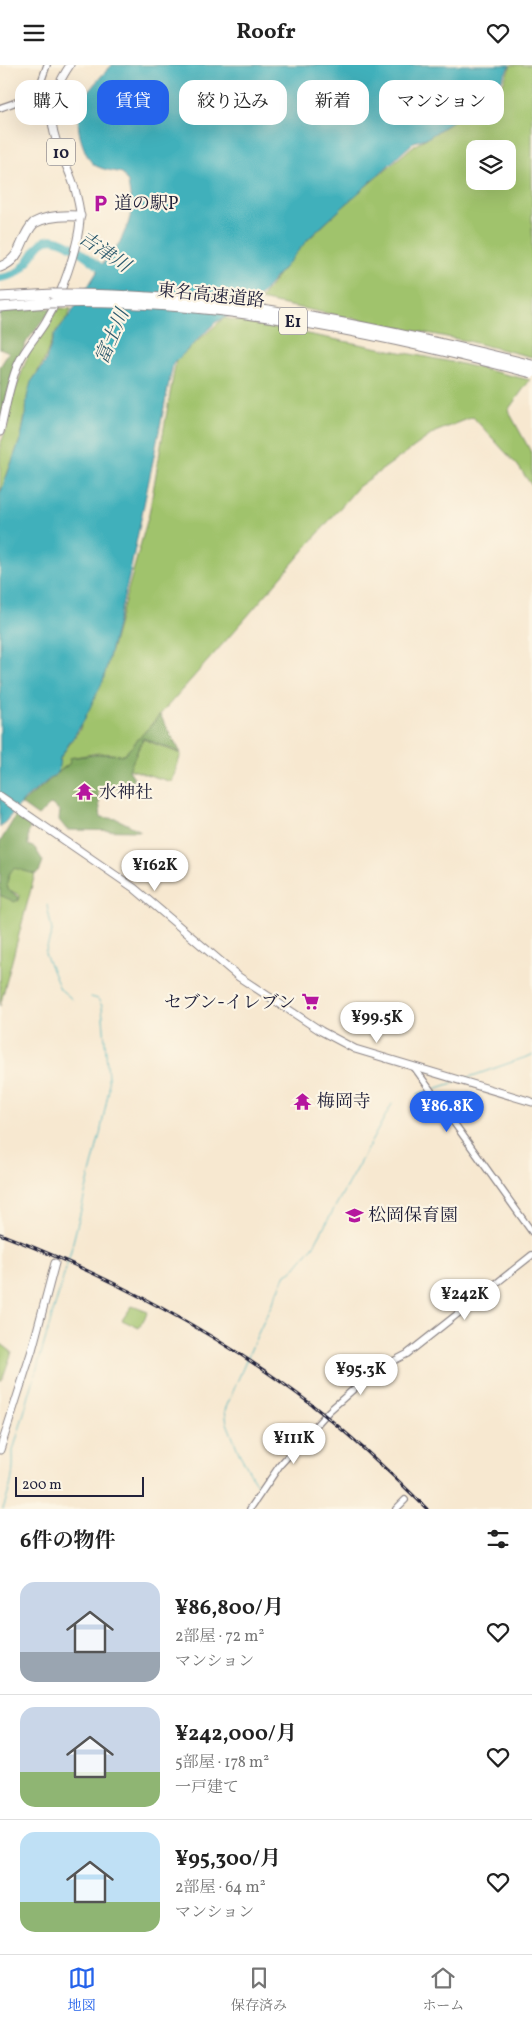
<!DOCTYPE html>
<html lang="ja">
<meta charset="utf-8">
<style>
body{margin:0;font-family:Vollkorn,"Noto Serif JP",serif;background:#f2f2f2;color:#222;height:100vh;display:flex;flex-direction:column;font-size:19px;white-space:nowrap}
*{box-sizing:border-box;margin:0}
p{font-size:16px;color:#767676}
.icon{flex:none;width:28px;height:28px;fill:none;stroke:currentColor;stroke-width:2;stroke-linecap:round;stroke-linejoin:round}
.map{position:relative;height:1444px;overflow:hidden}
.drawer{display:flex;flex-direction:column;background:#fff;flex:1}
.drawer>*{flex:none}
.banner{position:absolute;left:15px;top:15px;width:502px;height:45px;display:flex;gap:10px}
.tools{position:absolute;left:466px;top:75px;display:grid;gap:10px}
.tools a{display:grid;place-items:center;width:50px;height:50px;border-radius:10px;background:#fff;box-shadow:0 5px 20px #0002;font-size:25px}
.scale{position:absolute;left:15px;bottom:12px;width:129px;box-sizing:border-box;padding-left:5px;border:2px solid #22223b;border-top:0;font-size:14px;line-height:18px;white-space:nowrap;color:#22223b;-webkit-text-stroke:4px #fcf5e5;paint-order:stroke}
.price{position:absolute;translate:-50% -42px;padding:0 11px;border-radius:18px;background:#fff;color:#222;font-size:16px;line-height:32px;filter:drop-shadow(0 1px 2px #0008)}
.price::after{content:'';position:absolute;left:50%;top:30px;width:15px;height:11px;margin-left:-8px;background:inherit;clip-path:polygon(0 0,100% 0,50% 100%)}
.price.selected{background:#2563eb;color:#fff}
ul{padding:0;list-style:none}
li{display:flex;align-items:center;gap:15px;height:125px;padding:0 20px}
li+li{border-top:1px solid #e0e0e0}
li span{display:grid;place-items:center;flex:none;width:140px;height:100px;border-radius:15px;color:#555}
li>.icon{margin-inline-start:auto}
span .icon{width:60px;height:60px;fill:#fffc;stroke-width:1}
li b{font-size:21px}
h2{display:flex;justify-content:space-between;align-items:center;height:60px;padding:0 20px;font-size:21px}
.chip{padding:0 18px;border-radius:15px;background:#fff;box-shadow:0 5px 20px #0002;font-size:18px;line-height:45px}
.chip.selected{background:#2563eb;color:#fff}
header{display:flex;justify-content:space-between;align-items:center;height:65px;padding:0 20px;background:#fff;font-size:22px;font-weight:700}
.tab-bar{display:flex;justify-content:space-around;align-items:center;height:70px;border-top:1px solid #e0e0e0;background:#fff;font-size:14px;color:#767676}
.tab-bar a{display:grid;justify-items:center;gap:2px}
.tab-bar .selected{color:#2563eb}
.map>svg:first-child{display:block}
.green{fill:#a0c36c;stroke:#617254;fill-rule:evenodd}
.forest{fill:#80a960;stroke:#51664e}
.water{fill:#41b0bb;stroke:#32697b}
.lines{fill:none;stroke-linecap:round;stroke-linejoin:round}
.stream{stroke:#41b0bb;stroke-width:1}
.river{stroke:#41b0bb;stroke-width:8}
.minor-casing{stroke:#8c8586;stroke-width:8}
.major-casing{stroke:#8c8586;stroke-width:9}
.highway-casing{stroke:#8c8586;stroke-width:11}
.minor{stroke:#fff;stroke-width:5.5}
.major{stroke:#fff;stroke-width:7}
.highway{stroke:#fff;stroke-width:9}
.rail-casing{stroke:#22223b;stroke-width:3}
.rail{stroke:#fcf5e5;stroke-width:1;stroke-dasharray:4;stroke-linecap:butt}
.highway-bridge-casing{stroke:#8c8586;stroke-width:11;stroke-linecap:butt}
.highway-bridge{stroke:#fff;stroke-width:9}
.labels{text-anchor:middle;stroke-width:4.5;stroke-linejoin:round;paint-order:stroke}
.shield{fill:#fcf5e5;stroke:#63616e;stroke-width:1}
.shield-label{font-size:16px;font-weight:bold;fill:#22223b}
.poi-label{font-size:18px;fill:#22223b;stroke:#fcf5e5;text-anchor:start}
.street-label{font-size:18px;fill:#22223b;stroke:#fcf5e5}
.water-label{font-size:19px;font-style:italic;fill:#2e5b6e;stroke:#fcf5e5}
</style>
<header><svg class="icon" aria-label="menu" viewBox="0 0 24 24"><path d="M4 6h16M4 12h16M4 18h16"/></svg>Roofr<svg class="icon" aria-label="heart" viewBox="0 0 24 24"><path d="M12 20l-8-8c-3-5 5-10 8-4 3-6 11-1 8 4z"/></svg></header>
<div class="map">
<svg width="532" height="1444" viewBox="0 0 532 1444">
<rect width="100%" height="100%" fill="#fcf5e5"/>
<filter id="ink" filterUnits="userSpaceOnUse"><feTurbulence type="fractalNoise" baseFrequency=".02" numOctaves="2"/><feDisplacementMap in="SourceGraphic" scale="10" xChannelSelector="R" yChannelSelector="G"/><feConvolveMatrix kernelMatrix="1 2 1 2 8 2 1 2 1" color-interpolation-filters="sRGB"/></filter>
<filter id="wash" filterUnits="userSpaceOnUse"><feTurbulence type="fractalNoise" baseFrequency=".0096" numOctaves="4" result="noise"/><feDisplacementMap in="SourceGraphic" scale="20" xChannelSelector="R" yChannelSelector="G"/><feGaussianBlur stdDeviation="1.12" result="paint"/><feColorMatrix in="noise" values="0 0 0 0 0 0 0 0 0 0 0 0 0 0 0 0 0 1.4 0 .05"/><feComposite in="paint" operator="in"/></filter>
<g filter="url(#wash)">
<rect width="100%" height="100%" fill="#f7e8d0"/>
<path class="green" d="M511 0H532V292L467 276 260 235 296 186 358 128 412 82 446 61 502 20ZM475 84H508V116H475Z
M59 243 71 244 67 253 54 269 44 296 31 318 21 372 0 429V380L8 360 12 334 30 285Z
M224 253 457 298 530 315 508 345 532 389V421L518 401 473 352 435 367 358 422 245 554 124 690 98 688 69 693 70 698 57 708 60 693 80 664 105 607 149 449 176 295Z
M143 674 181 689 172 717 129 704Z
M12 802 35 809 0 941V830L19 836V830L8 824 7 817Z
M132 1241 148 1247 139 1263 122 1255Z
M0 1278 12 1287 2 1315H0Z"/>
<path class="forest" d="M31 241 52 244 27 276 16 299 0 357V302L9 287 0 283V247Z
M160 650 181 688 143 673 129 705 134 713 130 721 122 725 110 721 100 723 98 728 101 752 117 754 141 766 67 765 59 755 60 746 51 739 38 751 21 739 70 698 69 693 101 689 124 690Z
M18 747 31 756 28 769V780L35 783 43 796 39 807 35 809 14 803C8 809 6 816 8 824L17 831 19 834 15 837 0 830V777Z"/>
<path class="water" d="M112 0H510L500 18 460 51 429 72 414 77 309 173 254 238 216 257 173 299 129 512 103 616 83 657 60 693 58 707 25 734 0 763V429L21 372 26 348 27 332 31 317 45 298 54 271 72 247 100 202 120 177 128 159 132 145 130 130 128 118 122 108C115 106 103 105 96 101 88 96 85 86 82 78 70 42 89 24 112 0Z"/>
<g class="lines">
<path class="stream" d="M47 840 52 866 45 889 60 924 72 934
M464 1014 532 990
M434 1024 456 1017
M418 1029 427 1026
M257 1420 239 1388 227 1358 225 1345 255 1275 286 1209 293 1205 314 1180 392 1039
M3 1444C11 1421 14 1411 13 1386L70 1189 100 1069 109 1024 102 941 98 934 91 932"/>
<path class="river" d="M0 213C6 212 13 211 18 207 34 196 36 167 60 176 78 182 93 198 109 208"/>
</g>
</g>
<g filter="url(#ink)">
<g class="lines">
<defs>
<path id="minor" d="M41 17 47 0
M0 43C7 40 17 38 23 33 38 20 32 12 56 24
M414 1002 532 1167
M250 1444 280 1400 329 1346 374 1306 407 1289 532 1190
M396 1444 405 1435"/>
<path id="major" d="M0 367C6 344 9 318 19 297 26 282 38 270 46 256 61 231 78 183 80 155 81 146 78 137 76 128 73 114 67 103 61 89 46 52 48 33 70 0
M0 731 134 823 239 912 321 966 355 984 532 1037
M0 1385 32 1285 55 1198"/>
<path id="highway" d="M0 202C24 193 19 173 34 158 48 150 65 150 80 151
M0 232 53 229
M0 242 49 238"/>
</defs>
<use href="#minor" class="minor-casing"/>
<use href="#major" class="major-casing"/>
<use href="#highway" class="highway-casing"/>
<use href="#minor" class="minor"/>
<use href="#major" class="major"/>
<use href="#highway" class="highway"/>
<defs>
<path id="rail" d="M0 1169C108 1210 220 1269 312 1340 353 1372 390 1407 427 1444"/>
</defs>
<use href="#rail" class="rail-casing"/>
<use href="#rail" class="rail"/>
<defs>
<path id="highway-bridge" d="M53 229C215 227 375 261 532 300
M49 238C212 233 375 267 532 308"/>
</defs>
<use href="#highway-bridge" class="highway-bridge-casing"/>
<use href="#highway-bridge" class="highway-bridge"/>
</g>
</g>
<defs>
<symbol id="parking-bare" viewBox="-9 -9 18 18"><path d="M-3.5-5.5H1a3.5 3.5 0 0 1 0 7H-1V5.5H-3.5ZM-1-3.4V-.6H.8a1.4 1.4 0 0 0 0-2.8Z" fill="#b5179e" stroke="#fcf5e5" stroke-width="2.5" paint-order="stroke"/></symbol>
<symbol id="temple-bare" viewBox="-9 -9 18 18"><path d="M0-6L5-2H3V0L6.5 2.5H4V6H1.5V3h-3V6H-4V2.5H-6.5L-3 0V-2H-5Z" fill="#b5179e" stroke="#fcf5e5" stroke-width="2.5" paint-order="stroke"/></symbol>
<symbol id="supermarket-bare" viewBox="-9 -9 18 18"><path d="M-6-5.5h2.5l.6 2H6L4.5 2H-2.5L-4.4-4H-6ZM-1.5 3.2a1.3 1.3 0 1 0 .1 0ZM3 3.2a1.3 1.3 0 1 0 .1 0Z" fill="#b5179e" stroke="#fcf5e5" stroke-width="2.5" paint-order="stroke"/></symbol>
<symbol id="school-bare" viewBox="-9 -9 18 18"><path d="M0-5L7-2L0 1L-7-2ZM-4 1L0 2.5L4 1V4Q0 6-4 4Z" fill="#b5179e" stroke="#fcf5e5" stroke-width="2.5" paint-order="stroke"/></symbol>
</defs>
<g fill-rule="evenodd">
<use href="#parking-bare" x="88" y="126" width="25" height="25"/>
<use href="#temple-bare" x="72" y="714" width="25" height="25"/>
<use href="#supermarket-bare" x="298" y="924" width="25" height="25"/>
<use href="#temple-bare" x="290" y="1024" width="25" height="25"/>
<use href="#school-bare" x="342" y="1138" width="25" height="25"/>
</g>
<g class="labels">
<g class="shield">
<rect x="47" y="73.5" width="28" height="27" rx="4"/>
<rect x="279" y="242.5" width="28" height="27" rx="4"/>
</g>
<g class="shield-label">
<text x="61" y="93">10</text>
<text x="293" y="262">E1</text>
</g>
<g class="poi-label">
<text x="114" y="144">道の駅P</text>
<text x="99" y="733">水神社</text>
<text x="296" y="943" text-anchor="end">セブン-イレブン</text>
<text x="317" y="1042">梅岡寺</text>
<text x="368" y="1156">松岡保育園</text>
</g>
<g class="street-label">
<text transform="translate(211 230) rotate(6)" y="6">東名高速道路</text>
</g>
<g class="water-label">
<text transform="translate(105 186) rotate(34)" y="7">吉津川</text>
<text transform="translate(111 271) rotate(-67)" y="7">富士川</text>
</g>
</g>
</svg>
<div class="tools">
<a><svg class="icon" aria-label="layers" viewBox="0 0 24 24"><path d="M12 4l9 5-9 5-9-5zM3 14l9 5 9-5"/></svg></a>
</div>
<div class="scale">200 m</div>
<b class="price" style="left:155px;top:827px">¥162K</b>
<b class="price" style="left:377px;top:979px">¥99.5K</b>
<b class="price selected" style="left:447px;top:1068px">¥86.8K</b>
<b class="price" style="left:465px;top:1256px">¥242K</b>
<b class="price" style="left:361px;top:1331px">¥95.3K</b>
<b class="price" style="left:294px;top:1400px">¥111K</b>
<div class="banner">
<a class="chip">購入</a>
<a class="chip selected">賃貸</a>
<a class="chip">絞り込み</a>
<a class="chip">新着</a>
<a class="chip">マンション</a>
</div>
</div>
<section class="drawer">
<h2>6件の物件<svg class="icon" aria-label="filters" viewBox="0 0 24 24"><path d="M4 7h16M4 17h16"/><circle cx="9" cy="7" r="2"/><circle cx="15" cy="17" r="2"/></svg></h2>
<ul>
<li><span style="background:linear-gradient(#c9d6e8 70%,#9aa5b1 0)"><svg class="icon" aria-label="home" viewBox="0 0 24 24"><path d="M3 11l9-7 9 7M6 9v11h12V9"/></svg></span><div><b>¥86,800/月</b><p>2部屋 · 72 m²</p><p>マンション</p></div><svg class="icon" aria-label="heart" viewBox="0 0 24 24"><path d="M12 20l-8-8c-3-5 5-10 8-4 3-6 11-1 8 4z"/></svg></li>
<li><span style="background:linear-gradient(#c9d6e8 65%,#8fb573 0)"><svg class="icon" aria-label="home" viewBox="0 0 24 24"><path d="M3 11l9-7 9 7M6 9v11h12V9"/></svg></span><div><b>¥242,000/月</b><p>5部屋 · 178 m²</p><p>一戸建て</p></div><svg class="icon" aria-label="heart" viewBox="0 0 24 24"><path d="M12 20l-8-8c-3-5 5-10 8-4 3-6 11-1 8 4z"/></svg></li>
<li><span style="background:linear-gradient(#bfe0f5 70%,#8fb573 0)"><svg class="icon" aria-label="home" viewBox="0 0 24 24"><path d="M3 11l9-7 9 7M6 9v11h12V9"/></svg></span><div><b>¥95,300/月</b><p>2部屋 · 64 m²</p><p>マンション</p></div><svg class="icon" aria-label="heart" viewBox="0 0 24 24"><path d="M12 20l-8-8c-3-5 5-10 8-4 3-6 11-1 8 4z"/></svg></li>
</ul>
</section>
<nav class="tab-bar">
<a class="selected"><svg class="icon" aria-label="map" viewBox="0 0 24 24"><path d="M3 6l6-2 6 2 6-2v14l-6 2-6-2-6 2zM9 4v14M15 6v14"/></svg>地図</a>
<a><svg class="icon" aria-label="saved" viewBox="0 0 24 24"><path d="M7 4h10v16l-5-4-5 4z"/></svg>保存済み</a>
<a><svg class="icon" aria-label="home" viewBox="0 0 24 24"><path d="M3 11l9-7 9 7M6 9v11h12V9"/></svg>ホーム</a>
</nav>
